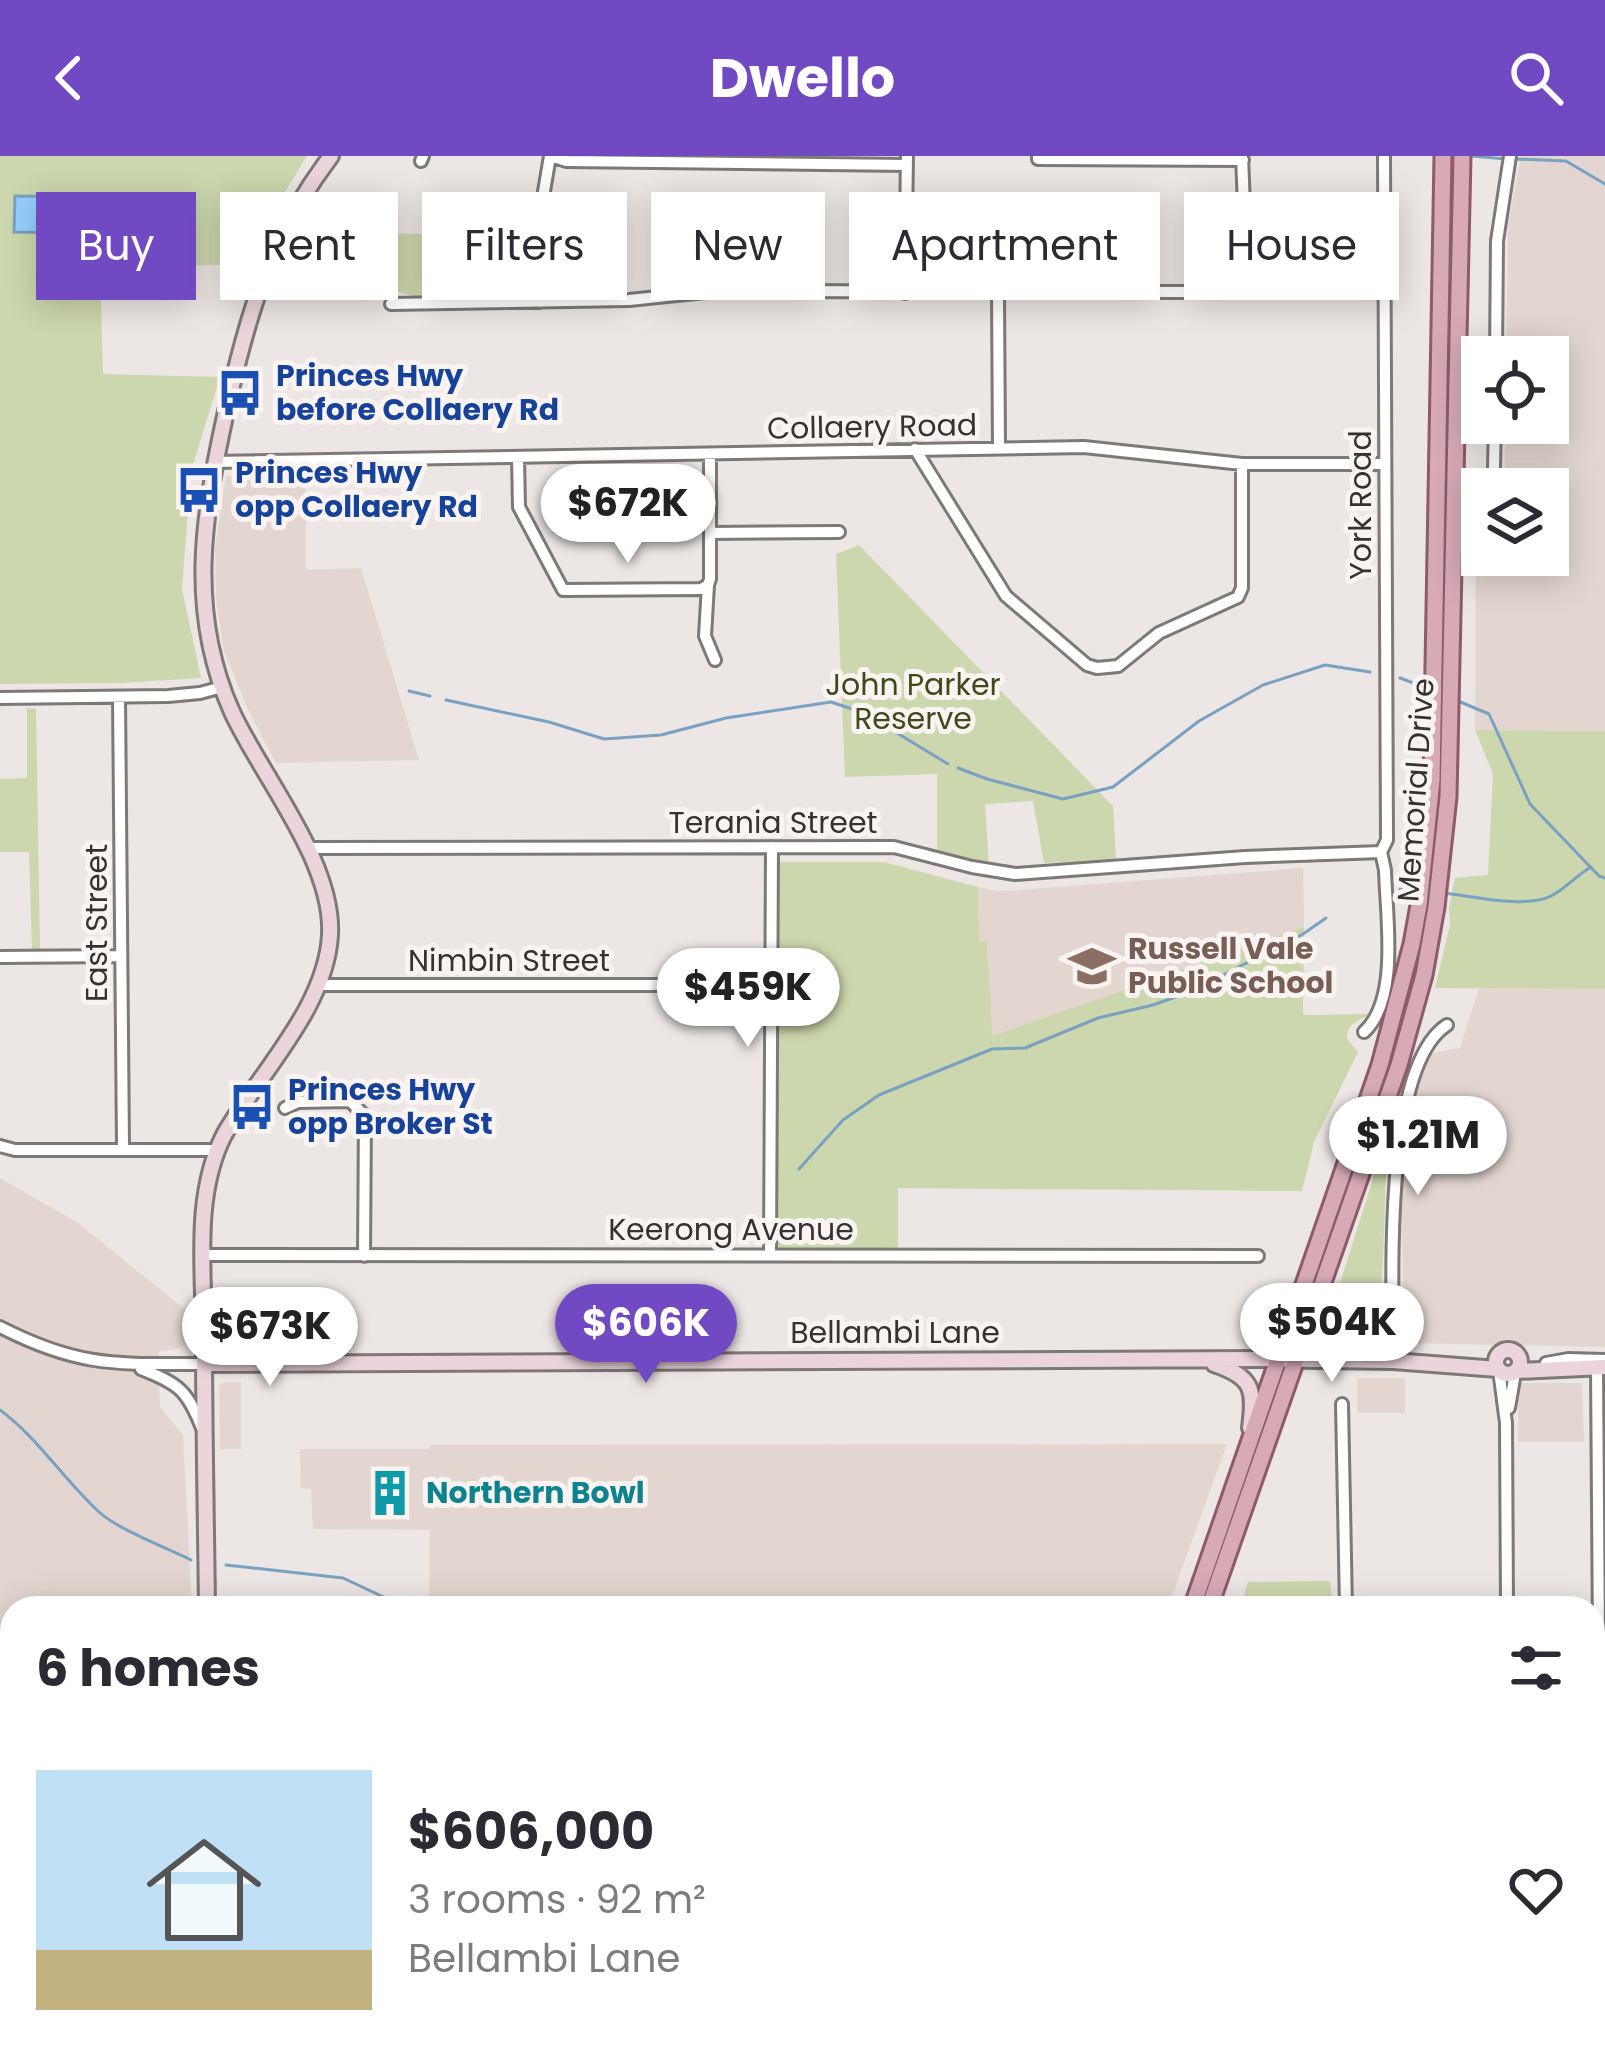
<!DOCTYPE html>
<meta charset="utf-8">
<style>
body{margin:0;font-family:Poppins,sans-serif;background:#f7f7f7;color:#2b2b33;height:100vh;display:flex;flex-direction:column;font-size:45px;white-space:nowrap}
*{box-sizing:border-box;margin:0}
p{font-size:39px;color:#7c7c81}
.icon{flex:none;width:66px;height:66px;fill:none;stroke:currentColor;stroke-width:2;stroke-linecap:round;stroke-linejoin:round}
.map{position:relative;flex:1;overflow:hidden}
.drawer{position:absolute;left:0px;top:1440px;width:1605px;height:468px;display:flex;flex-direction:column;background:#fff;border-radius:36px 36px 0 0;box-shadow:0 6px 30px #0003}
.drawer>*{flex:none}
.guide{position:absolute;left:36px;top:36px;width:1533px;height:108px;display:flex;gap:24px}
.controls{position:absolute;left:1461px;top:180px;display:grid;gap:24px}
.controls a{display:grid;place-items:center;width:108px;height:108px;border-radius:0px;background:#fff;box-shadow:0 6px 30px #0003;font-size:60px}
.price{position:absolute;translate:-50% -102px;padding:0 27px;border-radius:42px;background:#fff;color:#222;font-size:39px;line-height:78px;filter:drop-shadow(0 3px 6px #0008)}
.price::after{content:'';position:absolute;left:50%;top:72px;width:36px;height:27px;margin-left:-18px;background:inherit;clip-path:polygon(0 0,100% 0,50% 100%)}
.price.current{background:#714ac3;color:#fff}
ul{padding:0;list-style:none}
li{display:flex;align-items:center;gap:36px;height:300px;padding:0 36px}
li+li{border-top:3px solid #e1e1e2}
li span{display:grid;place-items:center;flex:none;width:336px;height:240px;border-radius:0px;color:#555}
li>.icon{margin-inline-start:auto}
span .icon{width:144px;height:144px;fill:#fffc;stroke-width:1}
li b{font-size:51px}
h2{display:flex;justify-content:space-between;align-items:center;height:144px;padding:0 36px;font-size:51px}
.pill{padding:0 42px;border-radius:0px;background:#fff;box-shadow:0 6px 30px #0003;font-size:42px;line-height:108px}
.pill.current{background:#714ac3;color:#fff}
header{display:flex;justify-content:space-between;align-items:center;height:156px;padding:0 36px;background:#714ac3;color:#fff;font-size:54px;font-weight:700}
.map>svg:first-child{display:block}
.built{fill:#e3d6d0}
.green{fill:#cdd7ad}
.water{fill:#96d0fe;stroke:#79a1c1;stroke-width:3}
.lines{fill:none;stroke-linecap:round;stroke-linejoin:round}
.stream{stroke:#79a1c1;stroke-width:3}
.minor-casing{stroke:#7d7976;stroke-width:16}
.secondary-casing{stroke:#7d7976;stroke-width:20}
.primary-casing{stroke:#8d5b69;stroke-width:21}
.minor{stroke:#fff;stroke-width:10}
.secondary{stroke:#ebd4db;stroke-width:14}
.primary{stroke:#d7aab6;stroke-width:15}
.rail{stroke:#4a4847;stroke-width:3;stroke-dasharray:18 9;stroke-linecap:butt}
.labels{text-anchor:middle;stroke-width:10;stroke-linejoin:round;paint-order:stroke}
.transit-label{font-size:30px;font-weight:bold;fill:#164399;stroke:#f9f4f1;text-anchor:start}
.street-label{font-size:30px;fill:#353332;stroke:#f9f4f1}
.park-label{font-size:30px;fill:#404918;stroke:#f9f4f1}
.education-label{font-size:30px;font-weight:bold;fill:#785e54;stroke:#f9f4f1;text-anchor:start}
.culture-label{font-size:30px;font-weight:bold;fill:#0d838f;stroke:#f9f4f1;text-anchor:start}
</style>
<header><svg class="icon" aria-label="back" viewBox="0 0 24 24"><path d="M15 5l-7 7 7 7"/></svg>Dwello<svg class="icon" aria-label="search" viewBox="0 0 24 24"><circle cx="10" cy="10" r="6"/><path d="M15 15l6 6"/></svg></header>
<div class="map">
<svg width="1605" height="1908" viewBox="0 0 1605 1908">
<rect width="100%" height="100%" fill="#ece6e4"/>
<path class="built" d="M1521 0H1605V575L1475 574 1476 334 1482 333V399H1548V333H1488L1505 331V267H1548V201H1506L1508 71Z
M226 320H305L306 414 361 412 419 604 276 607 249 556 224 495 216 443 215 393Z
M1303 712 1304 771 991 881 987 787 979 786 978 731 997 735 1019 734Z
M1479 832 1605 833V1191L1405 1187 1401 1055 1405 971 1429 898 1460 892Z
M0 1022 78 1067 188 1156V1187L177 1193 158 1195 160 1251 183 1279 192 1452H12V1571H0Z
M1357 1222H1405V1257H1357Z
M224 1226H241V1293H220L219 1230Z
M1519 1227H1582L1584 1286H1518Z
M1227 1288 1168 1451 429 1452 430 1374 313 1373 311 1333 301 1332 300 1293H429L430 1289Z
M1605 1579V1908H1560L1561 1896H1593V1669Z"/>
<path class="green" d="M0 0H307L240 108 100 113 103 218 220 221 191 315 182 433 201 522 121 527 0 528Z
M355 77 478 79 479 141 416 142 392 133 386 134 370 119 324 122 281 113 285 105 339 106Z
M859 389 1113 650 1116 704 1044 707 1033 645 985 648 989 709 937 695V618L845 621 836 398Z
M27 552 36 553 40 793H32L29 696H0V623L27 622Z
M1475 574 1605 575V833L1435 832 1450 769 1449 752 1455 722 1488 719 1493 618Z
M778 706H884L978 731 979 785 987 786 992 880 1304 771 1303 859 1370 858C1358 866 1347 866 1347 883L1358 896 1314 986 1302 1035 898 1032V1094L779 1093 776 1081 774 726Z
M1389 972C1382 1042 1388 1114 1373 1183 1350 1195 1334 1187 1329 1162Z
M1330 1425 1333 1452H1240L1248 1426Z
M527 1896H614L615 1908H527Z"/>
<path class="water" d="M15 40 77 41 76 77 14 76Z"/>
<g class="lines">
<path class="stream" d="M1472 0 1506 3
M1515 3 1566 5 1605 28
M1400 522 1427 532
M409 535 430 540
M446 544 549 566 604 583 661 579 726 562 831 546 864 557 948 608
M1458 545 1489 558 1530 648 1599 720 1605 722
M958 612 987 623 1063 643 1113 631 1199 565 1263 529 1325 509 1370 516
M1400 733H1416
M1444 737C1473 740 1525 753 1551 740 1565 733 1577 719 1591 711
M799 1013 843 964 879 939 992 893 1025 892 1098 862 1153 849 1192 835 1303 778 1326 762
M0 1254C39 1283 63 1323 99 1356 119 1374 165 1391 191 1404
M226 1409 343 1422 407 1452
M787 1452 999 1444H1123L1149 1452
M1593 1663 1605 1668"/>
<defs>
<path id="minor" d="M551 0 566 5 907 9
M1038 0V3L1243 4
M1242 0 1247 124
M421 5 423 0
M905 137 907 0
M998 137 999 292
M540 146 538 71 550 0
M391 148 629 144 715 135 1193 136 1221 133 1273 112 1304 106H1385
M1496 201 1497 85 1510 0
M915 293 1006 440 1087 509 1097 512 1118 510 1159 477 1238 441 1242 432V308
M518 301 519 351 563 434 701 433 708 429 710 423V298
M215 306 1084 291 1242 308H1385
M1494 311 1495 267
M710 377 839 376
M708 429 705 480 715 504
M119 541 123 992
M0 542 168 540 200 537 222 531
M307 692 894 691 972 711 1015 718 1245 701 1381 696
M1381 696 1387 684 1384 0
M0 801 121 800
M318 829H771
M1364 876C1400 843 1386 759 1385 714L1381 696
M285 952 298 946 350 945 365 960 364 1100
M0 990 15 994H217
M770 1098 772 691
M203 1099 1258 1100
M0 1171C80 1212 118 1208 204 1208
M1393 1205C1393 1130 1382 911 1447 869
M1546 1207 1568 1203 1605 1204
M141 1213C179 1228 187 1234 202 1272
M1499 1214 1506 1267 1507 1452
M1342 1248 1346 1452
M1509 1252 1515 1217
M1593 1599 1596 1578 1599 1485 1597 1211
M0 1633H12
M0 1803H12
M39 1896V1908
M446 1896V1908
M824 1896V1908
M1296 1896 1298 1908
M1434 1896V1908
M919 1908 930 1896
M1549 1908 1551 1896"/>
<path id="secondary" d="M1322 1145C1317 1176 1321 1190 1353 1200
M208 1155C223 1195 237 1196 277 1201
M1496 1206a12 12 0 1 1 24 0a12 12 0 1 1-24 0Z
M204 1208 1259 1203 1393 1205 1498 1213
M1214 1208C1253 1221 1255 1233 1250 1272
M1517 1215 1605 1211
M207 1452C206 1362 204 1272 204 1181 204 1115 193 1040 224 979 259 917 326 852 330 779 334 706 262 621 232 556 186 453 204 356 227 251 248 157 271 79 331 0
M216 1896 217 1908"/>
<path id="primary" d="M1192 1452 1380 909 1412 788 1419 749 1432 624 1443 0
M1209 1452 1399 909 1424 819 1436 751 1448 641 1462 0
M1034 1908 1038 1896
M1053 1908 1057 1896"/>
</defs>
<use href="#minor" class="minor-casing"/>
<use href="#secondary" class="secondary-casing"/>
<use href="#primary" class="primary-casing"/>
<use href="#minor" class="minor"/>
<use href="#secondary" class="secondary"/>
<use href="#primary" class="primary"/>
<path class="rail" d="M1593 1908 1605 1821"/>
</g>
<defs>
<symbol id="bus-bare" viewBox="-9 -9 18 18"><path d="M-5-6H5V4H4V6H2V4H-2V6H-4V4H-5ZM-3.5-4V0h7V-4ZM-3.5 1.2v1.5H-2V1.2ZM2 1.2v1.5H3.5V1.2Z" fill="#1a4fb4" stroke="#f9f4f1" stroke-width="2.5" paint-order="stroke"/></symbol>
<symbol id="school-bare" viewBox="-9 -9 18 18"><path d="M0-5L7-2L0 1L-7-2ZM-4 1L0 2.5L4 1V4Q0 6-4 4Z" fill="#8d6e63" stroke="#f9f4f1" stroke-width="2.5" paint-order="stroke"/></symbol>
<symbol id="building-bare" viewBox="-9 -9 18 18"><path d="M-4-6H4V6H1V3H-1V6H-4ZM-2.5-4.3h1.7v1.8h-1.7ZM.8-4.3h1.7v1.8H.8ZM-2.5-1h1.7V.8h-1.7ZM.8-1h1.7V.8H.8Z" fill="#0f9aa8" stroke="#f9f4f1" stroke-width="2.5" paint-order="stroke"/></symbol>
</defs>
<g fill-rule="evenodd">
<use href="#bus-bare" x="207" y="204" width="66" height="66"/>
<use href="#bus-bare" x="166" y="301" width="66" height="66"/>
<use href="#school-bare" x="1059" y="777" width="66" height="66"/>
<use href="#bus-bare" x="219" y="918" width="66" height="66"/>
<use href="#building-bare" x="357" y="1304" width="66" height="66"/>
</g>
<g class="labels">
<g class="transit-label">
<text x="276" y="230">Princes Hwy<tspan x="276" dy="34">before Collaery Rd</tspan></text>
<text x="235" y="327">Princes Hwy<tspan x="235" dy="34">opp Collaery Rd</tspan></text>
<text x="288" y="944">Princes Hwy<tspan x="288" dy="34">opp Broker St</tspan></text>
</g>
<g class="street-label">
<text transform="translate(872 271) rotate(-1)" y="10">Collaery Road</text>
<text transform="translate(1361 349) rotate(-90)" y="10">York Road</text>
<text transform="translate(1416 634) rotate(-86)" y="10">Memorial Drive</text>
<text x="773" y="677">Terania Street</text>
<text transform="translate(97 767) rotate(-90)" y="10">East Street</text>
<text x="509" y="815">Nimbin Street</text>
<text x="731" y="1084">Keerong Avenue</text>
<text x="895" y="1187">Bellambi Lane</text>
</g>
<g class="park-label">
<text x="913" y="539">John Parker<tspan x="913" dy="34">Reserve</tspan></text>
</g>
<g class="education-label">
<text x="1128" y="803">Russell Vale<tspan x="1128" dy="34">Public School</tspan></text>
</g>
<g class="culture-label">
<text x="426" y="1347">Northern Bowl</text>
</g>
</g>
</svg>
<div class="controls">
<a><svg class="icon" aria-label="locate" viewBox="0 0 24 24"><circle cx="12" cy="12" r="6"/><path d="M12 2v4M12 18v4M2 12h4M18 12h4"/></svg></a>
<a><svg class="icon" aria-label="layers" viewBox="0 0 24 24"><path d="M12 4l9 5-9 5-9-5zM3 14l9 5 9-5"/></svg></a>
</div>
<b class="price" style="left:628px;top:410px">$672K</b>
<b class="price" style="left:748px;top:894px">$459K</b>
<b class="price" style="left:1418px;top:1042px">$1.21M</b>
<b class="price" style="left:1332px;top:1229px">$504K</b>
<b class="price current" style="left:646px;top:1230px">$606K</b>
<b class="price" style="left:270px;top:1233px">$673K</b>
<div class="guide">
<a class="pill current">Buy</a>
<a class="pill">Rent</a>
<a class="pill">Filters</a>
<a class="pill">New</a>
<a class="pill">Apartment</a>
<a class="pill">House</a>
</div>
<section class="drawer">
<h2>6 homes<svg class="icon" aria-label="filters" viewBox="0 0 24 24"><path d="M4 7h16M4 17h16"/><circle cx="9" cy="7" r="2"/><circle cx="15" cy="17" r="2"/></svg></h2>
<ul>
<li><span style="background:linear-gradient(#bfe0f5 75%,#c2b280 0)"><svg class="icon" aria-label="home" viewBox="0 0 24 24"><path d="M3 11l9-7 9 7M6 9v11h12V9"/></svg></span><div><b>$606,000</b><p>3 rooms · 92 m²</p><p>Bellambi Lane</p></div><svg class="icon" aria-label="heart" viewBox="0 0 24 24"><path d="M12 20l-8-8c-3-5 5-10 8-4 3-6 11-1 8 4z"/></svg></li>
</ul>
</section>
</div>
